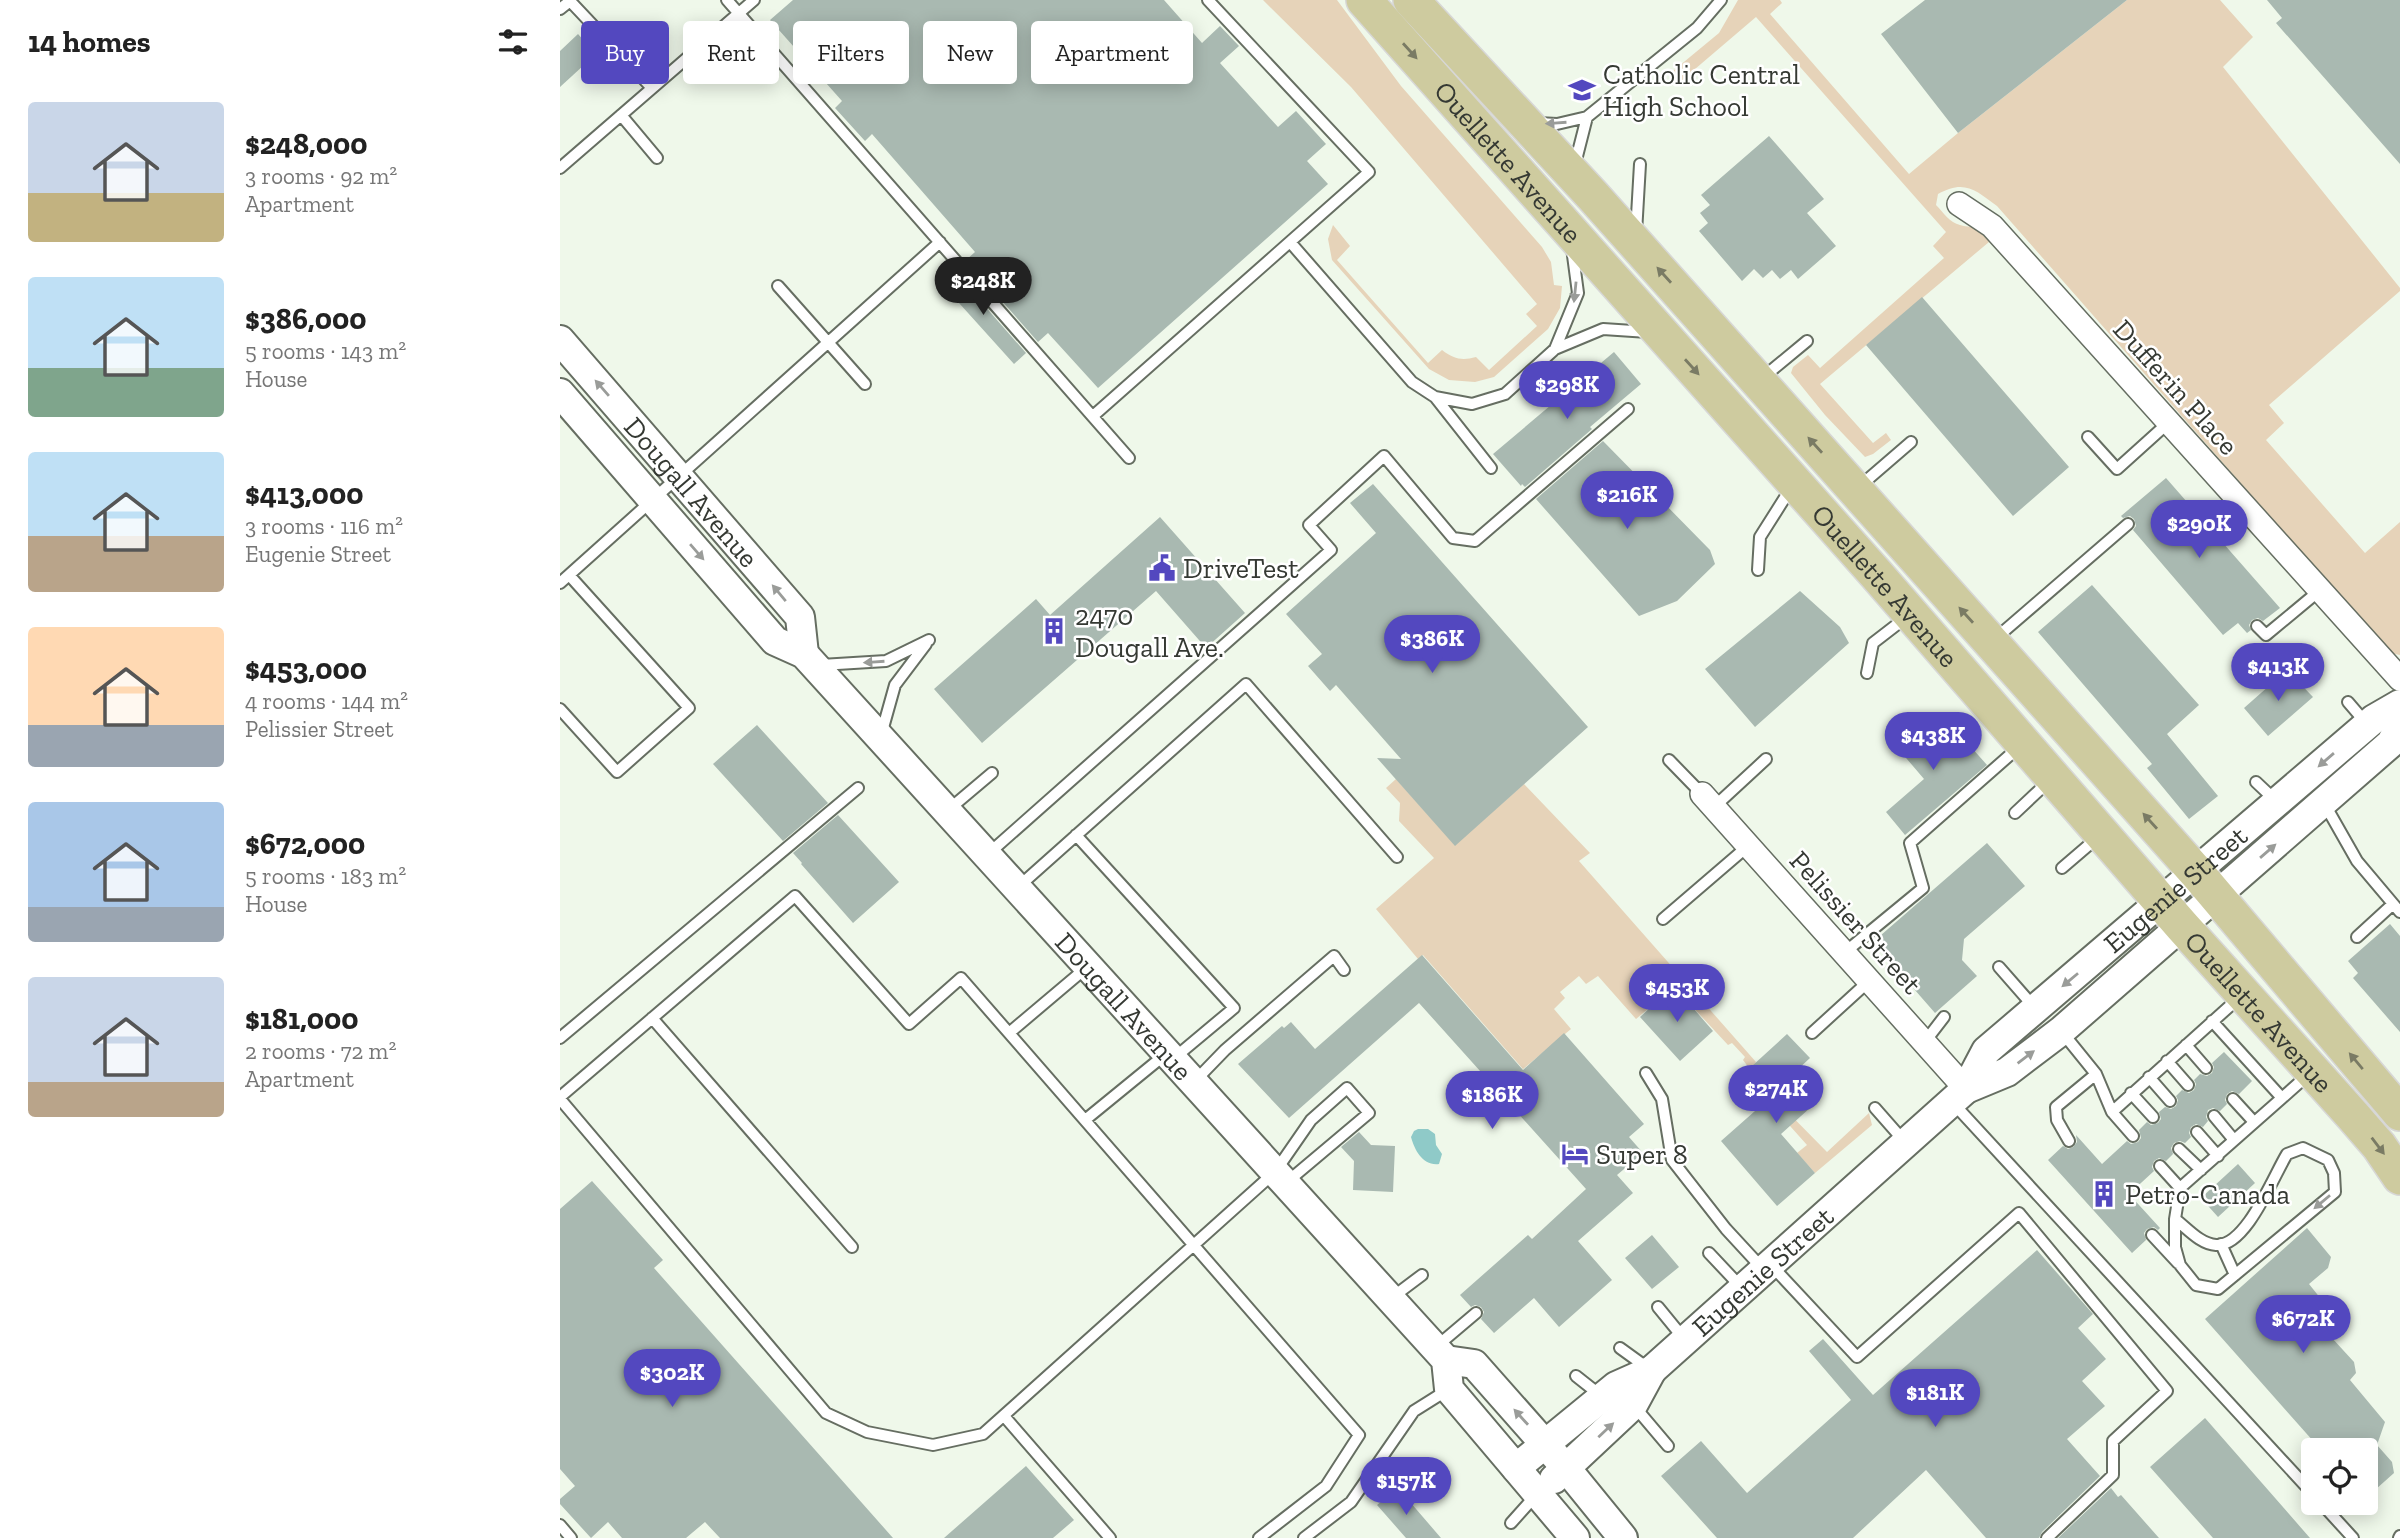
<!DOCTYPE html>
<meta charset="utf-8">
<style>
body{margin:0;font-family:"Zilla Slab",serif;background:#f6f6f6;color:#222;height:100vh;display:flex;flex-direction:column;font-size:26px;white-space:nowrap}
*{box-sizing:border-box;margin:0}
p{font-size:23px;color:#767676}
.icon{flex:none;width:38px;height:38px;fill:none;stroke:currentColor;stroke-width:2;stroke-linecap:round;stroke-linejoin:round}
.map{position:relative;flex:1;overflow:hidden}
.side{display:flex;flex-direction:column;background:#fff;width:560px}
.side>*{flex:none}
.banner{position:absolute;left:21px;top:21px;width:665px;height:63px;display:flex;gap:14px}
.controls{position:absolute;left:1741px;top:1438px;display:grid;gap:14px}
.controls a{display:grid;place-items:center;width:77px;height:77px;border-radius:7px;background:#fff;box-shadow:0 4px 18px #0003;font-size:35px}
.price{position:absolute;translate:-50% -60px;padding:0 16px;border-radius:24px;background:#5348bf;color:#fff;font-size:23px;line-height:46px;filter:drop-shadow(0 2px 4px #0008)}
.price::after{content:'';position:absolute;left:50%;top:42px;width:21px;height:16px;margin-left:-10px;background:inherit;clip-path:polygon(0 0,100% 0,50% 100%)}
.price.active{background:#222;color:#fff}
ul{padding:0;list-style:none}
li{display:flex;align-items:center;gap:21px;height:175px;padding:0 28px}
li span{display:grid;place-items:center;flex:none;width:196px;height:140px;border-radius:7px;color:#555}
li>.icon{margin-inline-start:auto}
span .icon{width:84px;height:84px;fill:#fffc;stroke-width:1}
li b{font-size:30px}
h2{display:flex;justify-content:space-between;align-items:center;height:84px;padding:0 28px;font-size:30px}
.chip{padding:0 24px;border-radius:7px;background:#fff;box-shadow:0 4px 18px #0003;font-size:24px;line-height:63px}
.chip.active{background:#5348bf;color:#fff}
main{display:flex;flex:1;min-height:0}
.map>svg:first-child{display:block}
.green{fill:#e6d3b9}
.water{fill:#8fcac8}
.building{fill:#a9b9b1}
.lines{fill:none;stroke-linecap:round;stroke-linejoin:round}
.service-casing{stroke:#666e62;stroke-width:14}
.minor-casing{stroke:#666e62;stroke-width:26}
.tertiary-casing{stroke:#666e62;stroke-width:32}
.primary-casing{stroke:#d7d7d6;stroke-width:38}
.service{stroke:#fff;stroke-width:10}
.minor{stroke:#fff;stroke-width:23}
.tertiary{stroke:#fff;stroke-width:28}
.primary{stroke:#cecb9f;stroke-width:35}
.oneway{fill:#7a7b64}
.oneway2{fill:#9a9c99}
.labels{text-anchor:middle;stroke-width:5;stroke-linejoin:round;paint-order:stroke}
.poi-label{font-size:28px;fill:#353933;stroke:#fff;text-anchor:start}
.street-label{font-size:28px;fill:#353933;stroke:#fff}
</style>
<main>
<section class="side">
<h2>14 homes<svg class="icon" aria-label="filters" viewBox="0 0 24 24"><path d="M4 7h16M4 17h16"/><circle cx="9" cy="7" r="2"/><circle cx="15" cy="17" r="2"/></svg></h2>
<ul>
<li><span style="background:linear-gradient(#c9d6e8 65%,#c2b280 0)"><svg class="icon" aria-label="home" viewBox="0 0 24 24"><path d="M3 11l9-7 9 7M6 9v11h12V9"/></svg></span><div><b>$248,000</b><p>3 rooms · 92 m²</p><p>Apartment</p></div></li>
<li><span style="background:linear-gradient(#bfe0f5 65%,#7fa58c 0)"><svg class="icon" aria-label="home" viewBox="0 0 24 24"><path d="M3 11l9-7 9 7M6 9v11h12V9"/></svg></span><div><b>$386,000</b><p>5 rooms · 143 m²</p><p>House</p></div></li>
<li><span style="background:linear-gradient(#bfe0f5 60%,#b9a48a 0)"><svg class="icon" aria-label="home" viewBox="0 0 24 24"><path d="M3 11l9-7 9 7M6 9v11h12V9"/></svg></span><div><b>$413,000</b><p>3 rooms · 116 m²</p><p>Eugenie Street</p></div></li>
<li><span style="background:linear-gradient(#ffd9b3 70%,#9aa5b1 0)"><svg class="icon" aria-label="home" viewBox="0 0 24 24"><path d="M3 11l9-7 9 7M6 9v11h12V9"/></svg></span><div><b>$453,000</b><p>4 rooms · 144 m²</p><p>Pelissier Street</p></div></li>
<li><span style="background:linear-gradient(#a9c7e8 75%,#9aa5b1 0)"><svg class="icon" aria-label="home" viewBox="0 0 24 24"><path d="M3 11l9-7 9 7M6 9v11h12V9"/></svg></span><div><b>$672,000</b><p>5 rooms · 183 m²</p><p>House</p></div></li>
<li><span style="background:linear-gradient(#c9d6e8 75%,#b9a48a 0)"><svg class="icon" aria-label="home" viewBox="0 0 24 24"><path d="M3 11l9-7 9 7M6 9v11h12V9"/></svg></span><div><b>$181,000</b><p>2 rooms · 72 m²</p><p>Apartment</p></div></li>
</ul>
</section>
<div class="map">
<svg width="1840" height="1538" viewBox="0 0 1840 1538">
<rect width="100%" height="100%" fill="#eff8ea"/>
<path class="green" d="M703 0H777L841 86 982 247 991 262 994 285 1002 286 1000 308 988 329 934 377 915 382 889 380 869 369 772 260 768 239 773 225 790 246 777 260 868 363 882 350C894 359 902 361 916 357L929 370 977 326 966 314 977 304 791 87Z
M1178 0H1220L1222 3 1210 14 1349 174 1398 133 1567 0H1660L1693 37 1663 67 1840 288V291L1709 405 1724 423 1706 440 1805 553 1840 522V655L1830 653 1437 206C1416 190 1404 179 1378 194L1376 205C1383 212 1390 223 1400 225 1415 229 1420 224 1429 242L1260 384 1313 443 1326 433 1331 440 1313 454 1305 457 1265 415 1231 373 1233 367 1248 355 1260 368 1384 258 1373 246 1386 232 1196 17 1121 81 1113 71 1159 33Z
M836 779 895 845 964 784 1030 853 1019 861 1196 1062 1193 1066 1214 1089 1209 1093 1267 1152 1309 1113 1312 1125 1255 1173 1237 1153 1247 1145 1190 1081 1195 1076 1183 1060 1185 1057 1172 1043 1168 1045 1114 987 1076 1019 1038 976 1026 984 1019 976 1000 992 1005 998 994 1009 1011 1029 963 1069 863 955 858 959 816 909 874 858 839 821 840 803 826 788Z"/>
<path class="water" d="M858 1129H868L875 1134 876 1145 882 1154 879 1164C863 1166 855 1151 851 1137L854 1131Z"/>
<path class="building" d="M233 0H604L642 43 660 26 679 46 660 63 718 127 736 111 766 144 747 161 768 184 538 388 488 333 478 342 406 260 415 252 312 134 305 141 275 108 282 101 210 20Z
M1365 0H1567L1398 133 1321 34Z
M1707 0H1840V164L1716 23 1722 18Z
M18 34 36 54 0 87V51Z
M1209 136 1264 199 1247 213 1276 246 1238 279 1231 270 1220 279 1212 270 1203 278 1194 269 1182 281 1139 231 1148 223 1140 213 1150 205 1141 195Z
M394 271 466 353 454 364 381 283Z
M1362 297 1509 467 1453 516 1306 345Z
M1054 352 1081 384 1030 427 1032 429 965 487 962 484 961 486 933 454Z
M1043 441 1150 550 1155 564 1117 601 1079 616 976 499Z
M1606 478 1720 608 1703 621 1698 618 1692 620 1689 625 1691 630 1687 633 1678 623 1663 635 1573 530 1576 526 1574 519 1570 516 1563 518 1561 516Z
M813 484 1028 727 895 846 817 758 841 759 776 685 770 691 748 666 762 654 726 614 816 533 790 503Z
M600 517 685 613 646 648 596 591 422 743 374 689 476 599 490 615Z
M1532 585 1639 705 1607 734 1658 796 1629 819 1587 768 1592 764 1478 632Z
M1240 591 1280 627 1289 643 1195 727 1145 669Z
M1727 670 1753 697 1708 736 1684 708Z
M1370 715 1395 744 1403 738 1427 765 1345 835 1326 812 1364 779 1335 745Z
M197 725 268 803 223 841 153 764Z
M278 815 339 882 293 923 241 864 242 863 233 853Z
M1427 843 1465 886 1404 939 1402 960 1417 976 1375 1013 1313 942Z
M1830 924 1840 936V1032L1793 978 1798 973 1788 961Z
M862 955 963 1070 1004 1033 1084 1124 1069 1137 1083 1153 1057 1175 1073 1193 1018 1241 1052 1280 999 1327 974 1298 934 1333 921 1319 924 1312 921 1307 915 1305 911 1307 900 1295 968 1235 972 1239 1026 1189 859 1003 729 1118 678 1064 722 1026 724 1028 731 1022 755 1049Z
M1114 986 1153 1031 1120 1061 1080 1017Z
M1227 1034 1250 1058 1235 1072 1260 1099 1221 1134 1255 1173 1217 1206 1161 1141 1212 1096 1209 1093 1214 1089 1192 1066Z
M1664 1052 1692 1081 1679 1094 1672 1091 1667 1094 1665 1100 1667 1104 1660 1111 1653 1108 1648 1110 1646 1117 1648 1121 1643 1127 1636 1124 1631 1127 1629 1133 1631 1137 1625 1143 1620 1141 1614 1143 1611 1148 1613 1154 1606 1161 1599 1158 1594 1161 1592 1167 1594 1171 1569 1194 1600 1228 1598 1230 1594 1227 1587 1229 1584 1233 1586 1240 1572 1253 1488 1160 1503 1146 1508 1149 1513 1147 1517 1142 1516 1135 1542 1164 1567 1141 1571 1144 1578 1142 1581 1138 1579 1130 1587 1122 1591 1125 1598 1123 1601 1119 1599 1112 1605 1107 1611 1109 1616 1106 1618 1100 1616 1096 1622 1090 1629 1093 1634 1090 1636 1084 1634 1080 1640 1074 1647 1076 1652 1073 1654 1067 1652 1063Z
M799 1132 811 1145 835 1146 833 1192 793 1190 794 1161 781 1147Z
M1678 1164 1695 1183 1658 1217 1641 1198Z
M32 1181 103 1260 94 1268 333 1538H160L145 1522 126 1538H62L48 1522 31 1538 0 1504V1499L15 1486 0 1469V1209Z
M1747 1228 1771 1257 1768 1268 1749 1284 1773 1314 1761 1326 1794 1362 1796 1373 1790 1380 1825 1422 1817 1445 1832 1462 1834 1473 1806 1498V1451H1762L1645 1319Z
M1092 1235 1119 1267 1092 1289 1065 1258Z
M1477 1250 1533 1314 1518 1328 1546 1359 1522 1381 1545 1406 1507 1439 1540 1476 1482 1532 1479 1538H1426L1366 1470 1293 1538H1157L1101 1476 1141 1441 1187 1493 1291 1400 1249 1351 1263 1339 1313 1395Z
M1645 1418 1750 1538H1653L1590 1467Z
M466 1466 514 1520 493 1538H384Z
M838 1488 881 1538H846L817 1505Z
M1551 1488 1558 1497 1561 1495 1599 1538H1498Z"/>
<g class="lines">
<defs>
<path id="service" d="M167 0 569 458
M0 9 10 1 92 88
M61 115 97 158
M978 123 997 124 1027 117 1137 28 1161 0
M0 168 194 0
M1014 168 1027 117
M1076 233 1080 164
M730 242 852 382 875 397 912 404 945 394 995 349 1043 329 1088 332
M218 286 305 384
M995 349 1018 293 1012 248
M1201 379 1247 341
M875 397 931 468
M533 416 809 172 648 0
M1528 437 1557 469 1608 423
M1300 486 1351 442
M1198 570 1200 537 1231 488
M0 583 380 242
M1697 626 1706 635 1759 591
M1436 638 1568 524
M261 665 326 661 369 640
M1307 673 1313 643 1348 616
M1788 702 1806 723
M0 709 57 772 129 708 9 575
M321 735 335 685 366 644
M1109 760 1142 794
M1696 782 1715 800
M1764 803 1797 861 1840 912
M1154 807 1206 759
M387 811 432 773
M1455 813 1489 781
M516 835 674 1008 613 1059
M427 855 771 550 749 525 824 456 893 538 915 541 1068 409
M1502 868 1537 838
M457 888 686 684 837 857
M1103 919 1188 846
M1797 937 1833 904
M1284 953 1363 888 1350 843 1459 747
M1439 967 1474 1007
M92 1018 292 1247
M1502 1032 1536 1074 1552 1112
M449 1033 526 968
M1252 1033 1309 981
M0 1038 298 788
M1364 1043 1384 1017
M1626 1045 1646 1068
M1607 1061 1628 1085
M1086 1073 1102 1099 1112 1160 1166 1229 1202 1268
M1589 1077 1610 1101
M634 1082 665 1050 774 956 784 970
M1571 1093 1593 1117
M0 1097 235 896 349 1024 401 978 799 1435 766 1486 699 1538
M1722 1098 1749 1074
M0 1099 266 1413 307 1432 373 1445 423 1434 715 1172 751 1120 787 1088 809 1113 727 1182
M1673 1099 1694 1122
M1393 1103 1754 1495
M1315 1108 1344 1141
M1654 1116 1674 1140
M525 1120 607 1053
M1637 1132 1658 1156
M1573 1136 1552 1112 1681 996
M1509 1141 1497 1120 1496 1107 1536 1074
M1619 1149 1641 1170
M1600 1166 1620 1188
M1615 1219C1627 1228 1640 1244 1656 1245 1686 1247 1713 1177 1727 1154L1743 1148 1768 1160 1774 1173 1775 1192 1658 1289 1636 1285 1620 1265 1615 1247V1219L1620 1188 1722 1098 1652 1021
M1592 1235 1618 1263
M1661 1244 1675 1275
M1149 1253 1181 1287
M1212 1266 1297 1357 1459 1213 1607 1391 1553 1441V1475L1487 1538
M830 1299 862 1275
M1098 1307 1125 1340
M877 1346 916 1313
M1060 1348 1089 1369
M1016 1376 1040 1395
M1075 1407 1108 1446
M444 1416 550 1538
M1761 1503 1793 1538
M951 1523 977 1494
M0 1525 11 1538
M744 1538 791 1502 854 1411 889 1389
M1839 1538 1840 1536"/>
<path id="minor" d="M1399 204 1432 226 1840 679
M1142 794 1406 1089"/>
<g id="tertiary">
<path id="s1" d="M0 340 240 617 244 654"/>
<path id="s2" d="M0 393 215 641 244 654 886 1360 889 1389 1015 1538"/>
<path d="M1406 1089 1447 1072 1501 1031 1831 743 1840 725"/>
<path d="M886 1360 914 1364 1006 1468 1063 1538"/>
<path id="s3" d="M956 1468 1056 1386 1092 1370 1406 1089 1426 1051 1814 719 1840 704"/>
<path d="M994 1479 1073 1405 1092 1370"/>
</g>
<g id="primary">
<path id="s4" d="M804 0 1316 574 1622 926 1793 1116 1819 1146 1840 1177"/>
<path d="M851 0 1033 196 1636 872 1840 1113"/>
</g>
</defs>
<use href="#service" class="service-casing"/>
<use href="#minor" class="minor-casing"/>
<use href="#tertiary" class="tertiary-casing"/>
<use href="#primary" class="primary-casing"/>
<use href="#service" class="service"/>
<use href="#minor" class="minor"/>
<use href="#tertiary" class="tertiary"/>
<use href="#primary" class="primary"/>
</g>
<defs><path id="oneway-solid" d="M-6-.8H1V-3.2L6.5 0L1 3.2V.8H-6Z" transform="scale(1.75)"/></defs>
<g class="oneway">
<use href="#oneway-solid" transform="translate(850 51) rotate(48)"/>
<use href="#oneway-solid" transform="translate(1104 275) rotate(-132)"/>
<use href="#oneway-solid" transform="translate(1132 367) rotate(48)"/>
<use href="#oneway-solid" transform="translate(1255 445) rotate(-132)"/>
<use href="#oneway-solid" transform="translate(1406 615) rotate(-132)"/>
<use href="#oneway-solid" transform="translate(1590 821) rotate(-132)"/>
<use href="#oneway-solid" transform="translate(1796 1061) rotate(-130)"/>
<use href="#oneway-solid" transform="translate(1818 1146) rotate(53)"/>
</g>
<g class="oneway2">
<use href="#oneway-solid" transform="translate(996 123) rotate(176)"/>
<use href="#oneway-solid" transform="translate(1015 292) rotate(96)"/>
<use href="#oneway-solid" transform="translate(42 388) rotate(-131)"/>
<use href="#oneway-solid" transform="translate(137 552) rotate(49)"/>
<use href="#oneway-solid" transform="translate(219 593) rotate(-130)"/>
<use href="#oneway-solid" transform="translate(314 662) rotate(176)"/>
<use href="#oneway-solid" transform="translate(1766 760) rotate(139)"/>
<use href="#oneway-solid" transform="translate(1708 851) rotate(-41)"/>
<use href="#oneway-solid" transform="translate(1510 980) rotate(140)"/>
<use href="#oneway-solid" transform="translate(1466 1057) rotate(-37)"/>
<use href="#oneway-solid" transform="translate(1762 1202) rotate(140)"/>
<use href="#oneway-solid" transform="translate(961 1417) rotate(-132)"/>
<use href="#oneway-solid" transform="translate(1046 1430) rotate(-43)"/>
</g>
<defs>
<symbol id="school-bare" viewBox="-9 -9 18 18"><path d="M0-5L7-2L0 1L-7-2ZM-4 1L0 2.5L4 1V4Q0 6-4 4Z" fill="#5348bf" stroke="#fff" stroke-width="2.5" paint-order="stroke"/></symbol>
<symbol id="civic-bare" viewBox="-9 -9 18 18"><path d="M-.6-6.5H3V-4.5H.6V-3L4-1V1h2V6H-6V1h2V-1L-.6-3ZM-1.2 2.5V6h2.4V2.5Z" fill="#5348bf" stroke="#fff" stroke-width="2.5" paint-order="stroke"/></symbol>
<symbol id="building-bare" viewBox="-9 -9 18 18"><path d="M-4-6H4V6H1V3H-1V6H-4ZM-2.5-4.3h1.7v1.8h-1.7ZM.8-4.3h1.7v1.8H.8ZM-2.5-1h1.7V.8h-1.7ZM.8-1h1.7V.8H.8Z" fill="#5348bf" stroke="#fff" stroke-width="2.5" paint-order="stroke"/></symbol>
<symbol id="hotel-bare" viewBox="-9 -9 18 18"><path d="M-6-4.5h1.5V1H6V5H4.5V3h-9V5H-6ZM-4 0a1.8 1.8 0 1 1 3.6 0ZM.5 0V-2.5h3Q6-2.5 6 0Z" fill="#5348bf" stroke="#fff" stroke-width="2.5" paint-order="stroke"/></symbol>
</defs>
<g fill-rule="evenodd">
<use href="#school-bare" x="1003" y="71" width="38" height="38"/>
<use href="#civic-bare" x="583" y="549" width="38" height="38"/>
<use href="#building-bare" x="475" y="612" width="38" height="38"/>
<use href="#hotel-bare" x="996" y="1135" width="38" height="38"/>
<use href="#building-bare" x="1525" y="1175" width="38" height="38"/>
</g>
<g class="labels">
<g class="poi-label">
<text x="1043" y="84">Catholic Central<tspan x="1043" dy="32">High School</tspan></text>
<text x="623" y="578">DriveTest</text>
<text x="515" y="625">2470<tspan x="515" dy="32">Dougall Ave.</tspan></text>
<text x="1036" y="1164">Super 8</text>
<text x="1565" y="1204">Petro-Canada</text>
</g>
<g class="street-label">
<text dy="10" stroke="none"><textPath href="#s4" startOffset="217">Ouellette Avenue</textPath></text>
<text transform="translate(1616 387) rotate(48)" y="10">Dufferin Place</text>
<text dy="10" stroke="none"><textPath href="#s1" startOffset="201">Dougall Avenue</textPath></text>
<text dy="10" stroke="none"><textPath href="#s4" startOffset="784">Ouellette Avenue</textPath></text>
<text dy="10" stroke="none"><textPath href="#s3" startOffset="882">Eugenie Street</textPath></text>
<text transform="translate(1296 922) rotate(48)" y="10">Pelissier Street</text>
<text dy="10" stroke="none"><textPath href="#s2" startOffset="836">Dougall Avenue</textPath></text>
<text dy="10" stroke="none"><textPath href="#s4" startOffset="1351">Ouellette Avenue</textPath></text>
<text dy="10" stroke="none"><textPath href="#s3" startOffset="317">Eugenie Street</textPath></text>
</g>
</g>
</svg>
<div class="controls">
<a><svg class="icon" aria-label="locate" viewBox="0 0 24 24"><circle cx="12" cy="12" r="6"/><path d="M12 2v4M12 18v4M2 12h4M18 12h4"/></svg></a>
</div>
<b class="price active" style="left:423px;top:317px">$248K</b>
<b class="price" style="left:1007px;top:421px">$298K</b>
<b class="price" style="left:1067px;top:531px">$216K</b>
<b class="price" style="left:1639px;top:560px">$290K</b>
<b class="price" style="left:872px;top:675px">$386K</b>
<b class="price" style="left:1718px;top:703px">$413K</b>
<b class="price" style="left:1373px;top:772px">$438K</b>
<b class="price" style="left:1117px;top:1024px">$453K</b>
<b class="price" style="left:1216px;top:1125px">$274K</b>
<b class="price" style="left:932px;top:1131px">$186K</b>
<b class="price" style="left:1743px;top:1355px">$672K</b>
<b class="price" style="left:112px;top:1409px">$302K</b>
<b class="price" style="left:1375px;top:1429px">$181K</b>
<b class="price" style="left:846px;top:1517px">$157K</b>
<div class="banner">
<a class="chip active">Buy</a>
<a class="chip">Rent</a>
<a class="chip">Filters</a>
<a class="chip">New</a>
<a class="chip">Apartment</a>
</div>
</div>
</main>
